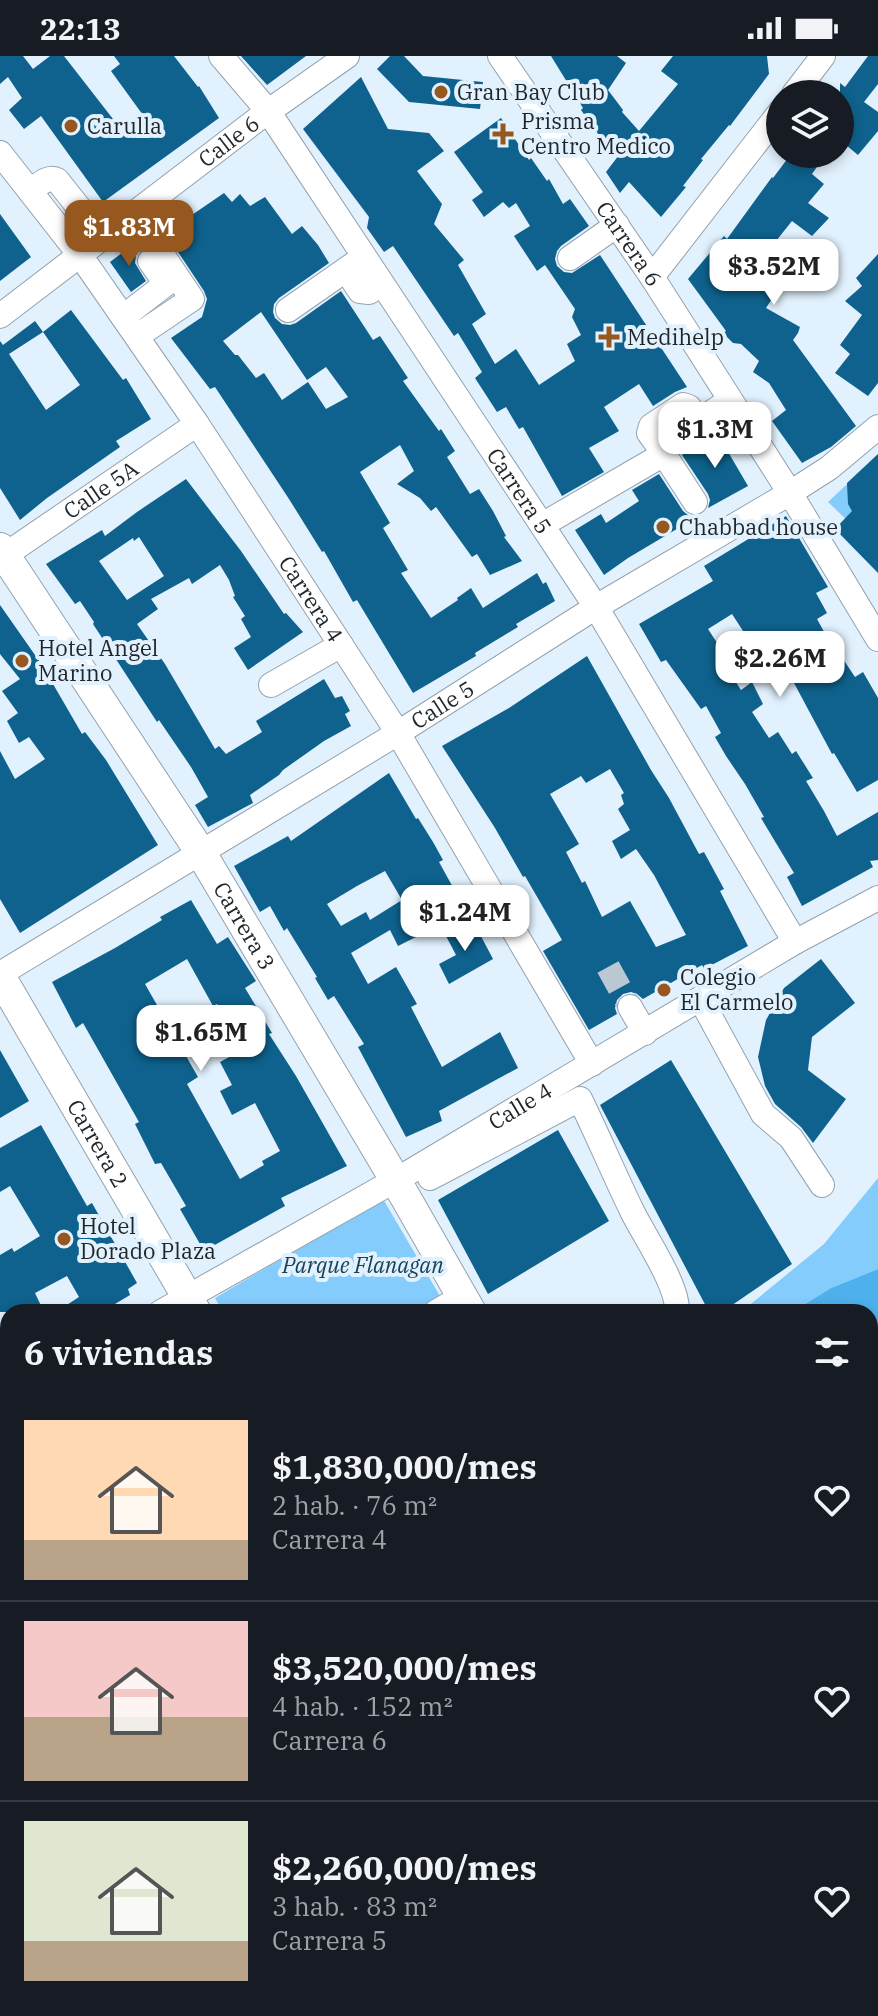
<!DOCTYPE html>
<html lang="es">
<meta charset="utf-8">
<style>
body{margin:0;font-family:"IBM Plex Serif",serif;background:#20242c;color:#f1f3f6;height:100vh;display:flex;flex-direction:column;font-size:30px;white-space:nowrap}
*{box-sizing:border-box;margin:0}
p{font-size:26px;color:#9ea1a6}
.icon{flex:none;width:44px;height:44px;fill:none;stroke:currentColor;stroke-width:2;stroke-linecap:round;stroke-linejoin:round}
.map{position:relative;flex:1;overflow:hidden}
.panel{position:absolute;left:0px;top:1248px;width:878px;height:712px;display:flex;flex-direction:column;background:#171b24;border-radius:24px 24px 0 0;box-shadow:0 4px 12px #0003}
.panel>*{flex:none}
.fabs{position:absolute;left:766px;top:24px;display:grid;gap:16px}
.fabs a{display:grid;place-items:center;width:88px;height:88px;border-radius:50%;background:#171b24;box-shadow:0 4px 12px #0003;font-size:40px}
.price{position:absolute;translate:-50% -68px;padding:0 18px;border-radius:16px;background:#fff;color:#222;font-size:26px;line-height:52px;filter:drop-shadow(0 2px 4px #0008)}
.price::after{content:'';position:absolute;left:50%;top:48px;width:24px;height:18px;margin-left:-12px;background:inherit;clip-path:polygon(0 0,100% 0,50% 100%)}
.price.on{background:#96581e;color:#fff}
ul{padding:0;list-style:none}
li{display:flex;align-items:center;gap:24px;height:200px;padding:0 24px}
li+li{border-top:2px solid #363941}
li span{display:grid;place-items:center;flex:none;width:224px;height:160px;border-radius:0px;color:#555}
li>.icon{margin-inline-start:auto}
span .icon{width:96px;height:96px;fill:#fffc;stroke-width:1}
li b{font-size:34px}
h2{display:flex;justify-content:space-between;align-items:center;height:96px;padding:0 24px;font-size:34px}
.status{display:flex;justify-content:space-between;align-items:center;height:56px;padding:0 40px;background:#171b24;direction:ltr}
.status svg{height:22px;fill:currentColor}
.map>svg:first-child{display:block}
.green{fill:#84ccfc}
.water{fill:#4eb0ec}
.building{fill:#0e628d;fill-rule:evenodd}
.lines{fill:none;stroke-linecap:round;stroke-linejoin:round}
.minor-tunnel{stroke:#bac8d3;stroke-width:24;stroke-dasharray:24 12;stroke-linecap:butt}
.minor-casing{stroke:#93a2ad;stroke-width:26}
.major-casing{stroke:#93a2ad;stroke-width:32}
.minor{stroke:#fff;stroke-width:24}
.major{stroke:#fff;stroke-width:30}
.poi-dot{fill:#96581e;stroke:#e1f1fd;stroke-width:3}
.labels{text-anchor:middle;stroke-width:8;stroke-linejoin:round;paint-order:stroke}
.poi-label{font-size:22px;fill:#1f2529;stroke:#e1f1fd;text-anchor:start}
.street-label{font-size:22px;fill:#1f2529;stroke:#e1f1fd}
.park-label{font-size:22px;font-style:italic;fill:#163f58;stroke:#e1f1fd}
</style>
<div class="status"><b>22:13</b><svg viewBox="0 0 49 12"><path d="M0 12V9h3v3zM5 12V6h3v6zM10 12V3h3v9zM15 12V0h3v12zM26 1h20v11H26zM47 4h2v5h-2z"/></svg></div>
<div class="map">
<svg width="878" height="1960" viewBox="0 0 878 1960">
<rect width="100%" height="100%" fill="#e1f1fd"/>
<path class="green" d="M878 399V494L828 446Z
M878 1122V1213L831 1232 792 1256H741L824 1188Z
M383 1143 440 1240 413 1256H223L215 1242Z
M8 1354V1399L0 1385V1358Z"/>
<path class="water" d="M878 1213V1857L870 1858V1256H792L831 1232Z
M7 1828 8 1952H68L71 1960H0V1831Z"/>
<path class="building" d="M0 0H23L33 13 50 0H64L127 81 148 66 111 15 120 8 114 0H174L198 31 199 30 219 62 103 146 41 60 24 73 9 54 22 42 8 21 0 28Z
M241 0H306L267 29Z
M390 0H404L423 20 483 26 480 53 409 46 377 13Z
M551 0H617L626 7 608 34 623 54 622 56 639 75 678 28 661 15 673 0H767L769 18 730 70 729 69 701 103 703 104 683 130 686 131 661 161 629 126 620 137 606 116 619 99 601 82 581 54 583 52Z
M868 0H878V28L864 46 878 56V75L858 99 840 84V27L845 31Z
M361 21 388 73 429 77 444 95 417 115 442 148 434 168 464 204 458 209 486 258 472 268 495 308 516 293 539 329 575 305 567 288 581 279 572 261 575 253 545 209 537 215 514 180 530 170 516 147 509 152 503 146 484 161 472 144 483 136 454 96 501 62 529 104 531 102 547 125 549 123 563 148 570 143 589 170 561 190 557 195 555 203 557 210 564 216 572 217 600 199 687 331 675 336 653 350 639 328 604 351 619 375 589 392 604 416 562 440 523 371 519 373 506 351 497 356 475 322 482 316 458 277 454 280 393 190 384 196 367 172 369 161 303 73Z
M791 98H826L812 118 824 128 808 147 829 162 812 180 792 165 760 205 763 207 756 216 779 232 766 252 800 271 798 277 793 284 856 370 831 391 802 407 772 365 786 354 769 327 753 316 759 305 741 288 733 287 723 277 726 275 688 223 724 180 727 183 772 121 773 122Z
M224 137 232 146 240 138 250 150 265 141 292 178 302 170 318 189 329 207 279 242 274 248 273 256 275 262 282 268 290 269 296 267 341 235 373 284 380 280 408 322 403 325 439 375 441 373 455 395 447 401 470 438 479 433 493 455 506 480 504 481 522 505 490 519 477 498 472 501 436 451 431 455 420 442 397 428 414 415 400 389 360 416 390 467 383 472 408 514 401 517 431 562 458 544 457 542 471 532 483 552 537 517 543 528 546 526 555 545 516 568 518 571 475 597 476 600 413 637 357 544 353 546 324 495 322 496 289 443 215 331 210 333 171 282 202 261 207 243 204 235 168 181 170 179 167 176ZM261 256 307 324 326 311 348 341 326 353 308 326 282 344 264 317 256 322 238 299H235L223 285Z
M0 158 31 201 0 225Z
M134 188 139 195 136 199 135 207 146 225 131 236 110 206Z
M878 198V327L868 340 835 317 850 298 840 289 862 259 845 245 862 230 856 222Z
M71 254 123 324 126 322 151 363 116 385 120 391 47 442 20 464 0 432V285L3 289 35 265 43 276ZM43 276 80 329 46 354 9 298Z
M717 377 748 430 708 452 710 444 708 438 682 399Z
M878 398V517L835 473 852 455 848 448 847 427Z
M659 418 683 455 689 460 697 461 628 502 604 519 575 474 601 458 606 467 639 445 632 434Z
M186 423 241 495 284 558 286 557 303 576 248 614 234 592 251 581 241 563 245 560 233 541 235 540 229 524 220 509 192 528 189 522 151 543 158 553 137 568 165 608 215 693 219 690 226 698 262 676 256 665 324 623 335 642 342 640 350 655 345 658 351 670 324 685 283 714 279 719 250 739 253 747 208 771 195 749 208 741 191 711 159 664 157 666 93 568 94 566 80 545 75 548 46 508 102 474 105 480 137 456ZM139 481 164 520 127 544 99 505 133 482 134 485Z
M786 460 828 531 816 537 827 557 817 563 838 601 841 600 855 621 863 616 878 642V724L857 736 834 697 832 698 794 627 776 589 762 597 751 575 745 578 732 558 708 573 727 602 722 605 741 634 752 626 763 648 752 656 769 682 778 676 792 698 796 695 813 722 806 725 824 755 837 780 878 756V804L870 805 873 811 802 850 787 821 794 817 761 762 764 761 745 728 726 700 715 681 721 677 706 650 701 653 666 604 661 606 639 568 713 525 704 510Z
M0 549 42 609 82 678 85 676 106 704 158 789 20 877 0 843V695L15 723 45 703 29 681 19 687 7 665 18 657 2 635 20 623 0 598Z
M587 600 651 714 669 742 699 798 704 796 724 833 720 835 748 890 704 913 702 909 643 943 637 938 631 936 623 938 617 944 615 952 617 958 589 974 543 895 562 884 525 820 523 821 495 772 442 690 509 652ZM610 713 624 737 621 739 624 748 618 753 630 774 612 785 621 803 636 793 654 819 686 879 656 891 630 845 602 861 585 825 582 827 566 796 579 788 550 738 581 720 586 727Z
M389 717 416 763 418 762 433 786 443 804 439 806 455 835 431 850 451 852 446 866 398 890 390 874 351 897 368 928 396 911 417 948 411 951 442 1011 500 976 518 1012 439 1055 442 1065 406 1081 358 991 364 988 334 940 328 944 315 922 317 921 287 872 284 875 270 850 260 856 234 810 288 780 291 785ZM385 815 402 844 370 864 366 856 341 870 327 848 357 830Z
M191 844 217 888 228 881 256 925 245 932 272 977 269 978 296 1020 347 1110 281 1142 285 1150 204 1195 180 1153 186 1150 161 1107 155 1108 135 1068 139 1066 83 967 76 972 52 926 115 892 162 864 160 861ZM187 903 213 950 217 948 242 994 220 1006 232 1029 220 1035 232 1059 255 1047 280 1095 262 1105 264 1109 240 1123 187 1028 198 1021 145 928Z
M473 865 493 903 449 928 439 908 456 899 446 880Z
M821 903 855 947 812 981 808 1014 846 1043 813 1087 801 1071 775 1048 765 1030 758 1001 766 964 784 932Z
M0 994 29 1045 0 1062Z
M671 1004 792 1208 722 1256H709L600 1049Z
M41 1069 87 1150 92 1147 137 1227 128 1233 130 1239 110 1251 111 1256H56L79 1241 67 1220 35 1237 44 1256H0V1199L12 1192 14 1196 40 1180 10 1130 0 1136V1092Z
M558 1074 609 1165 488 1238 438 1144Z"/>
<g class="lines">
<path class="minor-tunnel" d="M608 911 630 951"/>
<defs>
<g id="minor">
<path id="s1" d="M221 0 268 55 596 551 795 886"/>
<path id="s2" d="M500 0 652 221 790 437 878 583"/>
<path d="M794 38 823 0"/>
<path id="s3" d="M0 97 80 199 123 261 197 368 341 589 398 677 592 1008"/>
<path d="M30 135C38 130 48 119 57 124L103 182"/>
<path d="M135 158 192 243 137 280"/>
<path d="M570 202 617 169"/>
<path d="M346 214 360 235 369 236 382 228"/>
<path d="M652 221 780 56"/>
<path d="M288 254 364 201"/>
<path id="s4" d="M0 260 259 62 347 0"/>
<path d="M123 261 166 228 150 205"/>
<path d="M698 365 689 351 683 349 651 370 649 377 660 392 730 344"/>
<path d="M660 392 695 446"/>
<path d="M542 469 664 398"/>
<path id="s5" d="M5 499 197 368"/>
<path d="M271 629 341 589"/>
<path id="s6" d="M0 918 398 677 596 551 790 437 829 412 878 371"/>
<path d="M701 944 763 1058 791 1082 822 1129"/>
<path d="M630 951 645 977"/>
<path d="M430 1122 580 1043C598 1080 614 1118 632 1155 644 1180 679 1230 677 1256"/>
<path id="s7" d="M161 1256 408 1117 795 886 878 842"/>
<path d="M436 1256 462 1241"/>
<path d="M0 1346 8 1342"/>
<path d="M0 1408 8 1422"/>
</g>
<g id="major">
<path id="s8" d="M0 492 201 797 403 1137 471 1256"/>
<path id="s9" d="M0 920 196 1256"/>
<path d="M870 1885 878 1883"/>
<path d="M421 1952 430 1960"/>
</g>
</defs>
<use href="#minor" class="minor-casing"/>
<use href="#major" class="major-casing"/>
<use href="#minor" class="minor"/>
<use href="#major" class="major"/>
</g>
<g class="poi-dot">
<circle cx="441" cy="36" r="8"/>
<circle cx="71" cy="70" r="8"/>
<path d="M499 66h8v8h8v8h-8v8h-8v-8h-8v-8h8z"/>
<path d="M605 269h8v8h8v8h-8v8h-8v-8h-8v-8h8z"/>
<circle cx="663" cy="471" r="8"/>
<circle cx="22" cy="605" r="8"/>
<circle cx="664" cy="934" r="8"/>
<circle cx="64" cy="1183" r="8"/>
</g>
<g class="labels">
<g class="poi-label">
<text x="457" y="44">Gran Bay Club</text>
<text x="521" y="73">Prisma<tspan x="521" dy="25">Centro Medico</tspan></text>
<text x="87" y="78">Carulla</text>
<text x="627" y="289">Medihelp</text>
<text x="679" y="479">Chabbad house</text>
<text x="38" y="600">Hotel Angel<tspan x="38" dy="25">Marino</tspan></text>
<text x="680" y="929">Colegio<tspan x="680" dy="25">El Carmelo</tspan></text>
<text x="80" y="1178">Hotel<tspan x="80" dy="25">Dorado Plaza</tspan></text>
</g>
<g class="street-label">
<text dy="8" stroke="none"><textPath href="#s4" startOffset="288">Calle 6</textPath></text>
<text dy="8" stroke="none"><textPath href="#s2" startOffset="228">Carrera 6</textPath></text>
<text dy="8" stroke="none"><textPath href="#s5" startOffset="116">Calle 5A</textPath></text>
<text dy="8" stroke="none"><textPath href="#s1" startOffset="528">Carrera 5</textPath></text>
<text dy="8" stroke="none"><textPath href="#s3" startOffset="544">Carrera 4</textPath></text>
<text dy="8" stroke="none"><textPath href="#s6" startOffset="518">Calle 5</textPath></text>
<text dy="8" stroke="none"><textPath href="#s8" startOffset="450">Carrera 3</textPath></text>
<text dy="8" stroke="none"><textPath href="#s7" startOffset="414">Calle 4</textPath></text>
<text dy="8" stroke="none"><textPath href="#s9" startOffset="194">Carrera 2</textPath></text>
</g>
<g class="park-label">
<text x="363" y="1217">Parque Flanagan</text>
</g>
</g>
</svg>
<div class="fabs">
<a><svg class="icon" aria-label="layers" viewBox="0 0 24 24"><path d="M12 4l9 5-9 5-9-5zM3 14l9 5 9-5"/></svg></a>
</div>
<b class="price on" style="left:129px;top:212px">$1.83M</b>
<b class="price" style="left:774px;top:251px">$3.52M</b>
<b class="price" style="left:715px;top:414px">$1.3M</b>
<b class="price" style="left:780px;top:643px">$2.26M</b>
<b class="price" style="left:465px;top:897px">$1.24M</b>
<b class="price" style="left:201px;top:1017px">$1.65M</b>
<section class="panel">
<h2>6 viviendas<svg class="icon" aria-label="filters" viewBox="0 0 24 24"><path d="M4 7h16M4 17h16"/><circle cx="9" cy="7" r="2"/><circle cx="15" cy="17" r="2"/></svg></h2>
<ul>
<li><span style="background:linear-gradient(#ffd9b3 75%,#b9a48a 0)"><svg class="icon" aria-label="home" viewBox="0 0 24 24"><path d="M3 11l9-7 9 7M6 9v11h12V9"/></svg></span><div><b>$1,830,000/mes</b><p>2 hab. · 76 m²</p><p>Carrera 4</p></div><svg class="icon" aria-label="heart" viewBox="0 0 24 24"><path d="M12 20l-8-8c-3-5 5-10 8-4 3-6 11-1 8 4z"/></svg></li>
<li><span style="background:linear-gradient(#f6c9c9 60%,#b9a48a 0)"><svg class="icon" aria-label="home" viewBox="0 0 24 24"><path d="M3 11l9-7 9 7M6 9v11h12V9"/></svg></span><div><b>$3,520,000/mes</b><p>4 hab. · 152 m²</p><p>Carrera 6</p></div><svg class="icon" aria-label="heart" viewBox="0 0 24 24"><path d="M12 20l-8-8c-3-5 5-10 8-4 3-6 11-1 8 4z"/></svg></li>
<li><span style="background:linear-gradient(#dfe7d0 75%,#b9a48a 0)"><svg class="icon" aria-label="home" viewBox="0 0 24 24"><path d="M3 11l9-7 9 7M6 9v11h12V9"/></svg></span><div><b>$2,260,000/mes</b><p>3 hab. · 83 m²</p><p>Carrera 5</p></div><svg class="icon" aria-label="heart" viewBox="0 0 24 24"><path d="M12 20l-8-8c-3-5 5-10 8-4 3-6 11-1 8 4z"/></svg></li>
</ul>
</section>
</div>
